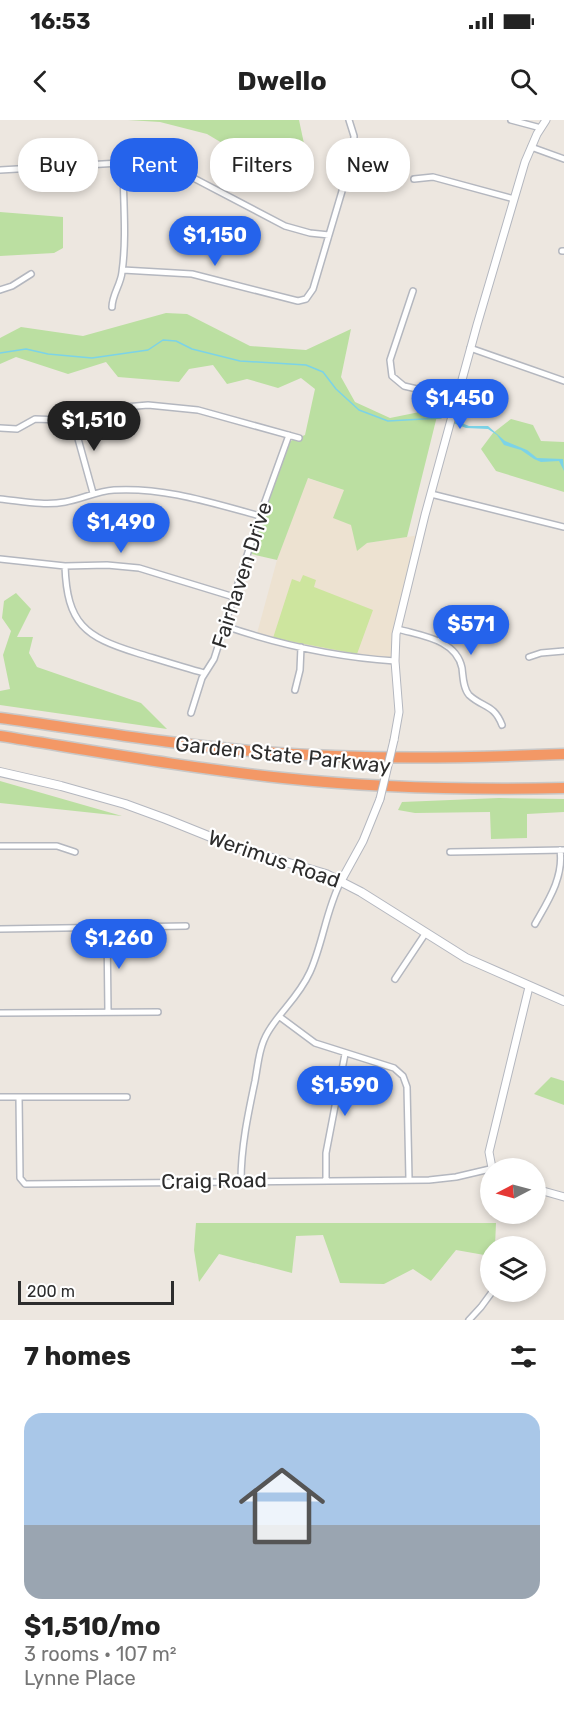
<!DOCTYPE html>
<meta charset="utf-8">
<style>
body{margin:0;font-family:Rubik,sans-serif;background:#f2f2f2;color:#222;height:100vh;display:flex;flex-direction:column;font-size:22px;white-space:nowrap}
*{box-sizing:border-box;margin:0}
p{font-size:20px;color:#767676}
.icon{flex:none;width:33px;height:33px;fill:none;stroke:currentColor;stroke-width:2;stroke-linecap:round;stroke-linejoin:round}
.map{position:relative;height:1200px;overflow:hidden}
.side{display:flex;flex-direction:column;background:#fff;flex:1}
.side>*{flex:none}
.hud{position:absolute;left:18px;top:18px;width:528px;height:54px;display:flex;gap:12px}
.needle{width:39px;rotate:264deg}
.buttons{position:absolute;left:480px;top:1038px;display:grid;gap:12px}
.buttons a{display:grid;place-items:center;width:66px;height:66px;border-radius:50%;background:#fff;box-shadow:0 3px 9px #0003;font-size:30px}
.scale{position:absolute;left:18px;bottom:15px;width:156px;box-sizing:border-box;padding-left:6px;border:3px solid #2d2d2d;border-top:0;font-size:16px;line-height:21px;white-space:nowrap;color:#2d2d2d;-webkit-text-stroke:4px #fff;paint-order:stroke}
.price{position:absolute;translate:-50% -51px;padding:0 14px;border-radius:21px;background:#2563eb;color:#fff;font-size:20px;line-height:39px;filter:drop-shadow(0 2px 3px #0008)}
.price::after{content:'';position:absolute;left:50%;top:36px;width:18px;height:14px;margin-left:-9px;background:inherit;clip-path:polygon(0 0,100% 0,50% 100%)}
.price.on{background:#222;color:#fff}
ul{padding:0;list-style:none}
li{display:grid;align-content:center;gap:12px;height:318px;padding:0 24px}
li span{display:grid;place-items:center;height:186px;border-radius:18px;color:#555}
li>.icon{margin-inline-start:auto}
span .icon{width:108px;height:108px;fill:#fffc;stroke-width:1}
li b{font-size:26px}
h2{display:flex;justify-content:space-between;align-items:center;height:72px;padding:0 24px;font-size:26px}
.tag{padding:0 21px;border-radius:24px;background:#fff;box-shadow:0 3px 9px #0003;font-size:21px;line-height:54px}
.tag.on{background:#2563eb;color:#fff}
.status{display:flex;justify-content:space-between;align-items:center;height:42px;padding:0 30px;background:#fff;direction:ltr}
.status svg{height:16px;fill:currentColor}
header{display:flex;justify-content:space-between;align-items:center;height:78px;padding:0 24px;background:#fff;font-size:27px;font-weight:700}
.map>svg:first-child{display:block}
.education{fill:#ede2d1}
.green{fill:#bbdfa1}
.pitch{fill:#cde59e}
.water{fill:#7cd3e7}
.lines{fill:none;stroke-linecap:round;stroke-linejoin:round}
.stream{stroke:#7cd3e7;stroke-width:1.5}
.minor-casing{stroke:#b4b7bf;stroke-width:8}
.tertiary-casing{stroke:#b4b7bf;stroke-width:9}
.secondary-casing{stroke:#b4b7bf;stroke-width:10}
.motorway-casing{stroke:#c8c8c8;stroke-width:13}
.minor{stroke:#fff;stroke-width:5}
.tertiary{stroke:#fff;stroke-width:7}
.secondary{stroke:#fff;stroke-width:8}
.motorway{stroke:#f39866;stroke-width:10}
.tertiary-bridge-casing{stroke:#b4b7bf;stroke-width:9;stroke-linecap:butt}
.tertiary-bridge{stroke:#fff;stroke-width:7}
.labels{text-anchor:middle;stroke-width:4.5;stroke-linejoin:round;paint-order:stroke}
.street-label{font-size:21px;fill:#2d2d2d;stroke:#fff}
</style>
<div class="status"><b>16:53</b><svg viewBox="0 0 49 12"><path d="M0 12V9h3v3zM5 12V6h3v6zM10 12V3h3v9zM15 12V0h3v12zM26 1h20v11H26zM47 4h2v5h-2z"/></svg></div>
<header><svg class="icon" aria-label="back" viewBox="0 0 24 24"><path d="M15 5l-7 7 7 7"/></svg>Dwello<svg class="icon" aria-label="search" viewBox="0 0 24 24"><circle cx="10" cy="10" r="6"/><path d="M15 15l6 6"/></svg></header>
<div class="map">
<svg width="564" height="1200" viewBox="0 0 564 1200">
<rect width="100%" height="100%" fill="#ede7e0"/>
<path class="education" d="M307 358 344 370 352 405 367 423 420 415 396 514 395 541 365 538 256 517 277 440Z"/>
<path class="green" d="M128 0H299L306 33 291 64 207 14 160 2Z
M0 92 63 97V128L54 133 0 136Z
M166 193 187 194 250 226 306 230 351 209 341 257 355 282 390 298 439 288 407 417 367 423 357 431 351 405 333 398 344 370 308 358 277 440 247 433 283 324 305 315 315 269 301 258 278 268 247 259 227 264 213 245 189 249 179 262 118 257 106 242 68 254 16 237 0 244V218L21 207 83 216Z
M511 299 533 305 541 321 564 322V372L496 351 481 329 493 313Z
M16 473 31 489 17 517H33L29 533 37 547 141 583 167 609 0 585V571L10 569 3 535 11 511 2 498 4 481Z
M0 661 122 696 0 683Z
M499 678 564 679V692L527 694V718L491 719 490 692 415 693 398 690 402 682Z
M551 957 564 961V985L534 974Z
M196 1103H496L495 1126H490V1136L456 1130 431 1161 413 1149 384 1164 340 1163 323 1115 296 1116 292 1153 219 1134 199 1162 194 1130Z"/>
<path class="pitch" d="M303 455 316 460 314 467 373 490 357 534 273 518 292 459 300 462Z"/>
<path class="water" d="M454 300 469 306H488L505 321 527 330 537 338 563 339 564 351 559 341 541 342 534 339 521 330 504 325 497 315 488 309 466 308 453 303Z"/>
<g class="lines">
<path class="stream" d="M0 233 26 229 48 234 92 238 148 230 163 220 176 221 192 229 240 241 306 245 323 252 336 269 359 290 388 301 441 298"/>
<defs>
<path id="minor" d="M511 0 541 8
M531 27 564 39
M0 50 137 42 160 44 182 52 285 106 310 113 329 115
M414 59 433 57 514 79
M562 131H564
M123 150 192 154 298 181 306 179 313 169 353 34 354 16 349 0
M0 170 12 166 31 154
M413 171 390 240 392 256 404 266 456 278
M112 187C112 175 121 164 122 152 127 117 123 79 123 43
M470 228 564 261
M72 297 93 373
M0 308 17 309 35 299 61 300 102 289 148 285 198 290 299 318
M431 374 564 407
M0 379C21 381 44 386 65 382 82 379 97 371 114 370 164 367 212 383 260 396
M0 439 65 446 107 445 139 448 234 477
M65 446C67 504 85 517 137 533 160 540 182 547 204 553
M225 506C280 525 337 537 395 541
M398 509C421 516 456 519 462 548 463 556 463 568 469 575 483 588 494 584 502 605
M440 521 453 496 459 493 468 495 483 503 504 507
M529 537 541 533 564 531
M295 570 300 550 301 527
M191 593 202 558 214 539 258 401 289 315
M0 726H57L75 732
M450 732 564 730
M535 804C548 781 564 757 560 730
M107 808 108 892
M0 809 186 806
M395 859 425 814
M0 893 158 892
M280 897 315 923 394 948 403 956 407 967 409 1059
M0 977H127
M19 977 20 1058 25 1064 429 1060 456 1057 490 1049
M326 1060V1033L345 934
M241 1061C241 1027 248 994 255 961 258 945 259 927 268 912 281 890 298 878 310 852 323 823 326 790 341 761
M469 1200 481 1187 492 1172"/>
<path id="tertiary" d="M394 620 399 592 395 541 396 514 425 395 477 205 525 42 537 14 546 0
M341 761 363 721 380 679
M492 1048 489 1032 529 867
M536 1069 564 1077"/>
<path id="secondary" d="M0 652 61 666 125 684 166 699 238 728 326 754 361 772 466 838 564 881"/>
<path id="motorway" d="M0 598C87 610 175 625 263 632 363 640 463 638 564 634
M0 616C94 631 188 648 283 658 376 668 470 670 564 668"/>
</defs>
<use href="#minor" class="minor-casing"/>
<use href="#tertiary" class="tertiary-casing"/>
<use href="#secondary" class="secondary-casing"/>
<use href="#motorway" class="motorway-casing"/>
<use href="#minor" class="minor"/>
<use href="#tertiary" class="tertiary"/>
<use href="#secondary" class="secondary"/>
<use href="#motorway" class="motorway"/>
<defs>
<path id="tertiary-bridge" d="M380 679 394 620"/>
</defs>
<use href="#tertiary-bridge" class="tertiary-bridge-casing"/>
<use href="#tertiary-bridge" class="tertiary-bridge"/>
</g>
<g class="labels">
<g class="street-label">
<text transform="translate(242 455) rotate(-72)" y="7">Fairhaven Drive</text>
<text transform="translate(283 635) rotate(6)" y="7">Garden State Parkway</text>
<text transform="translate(274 739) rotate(19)" y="7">Werimus Road</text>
<text transform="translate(214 1061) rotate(-1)" y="7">Craig Road</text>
</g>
</g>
</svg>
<div class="buttons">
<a><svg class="needle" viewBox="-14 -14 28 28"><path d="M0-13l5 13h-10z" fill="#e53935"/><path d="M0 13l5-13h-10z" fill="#767676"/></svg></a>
<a><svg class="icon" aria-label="layers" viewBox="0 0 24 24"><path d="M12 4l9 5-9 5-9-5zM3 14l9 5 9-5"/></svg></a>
</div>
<div class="scale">200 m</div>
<b class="price" style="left:215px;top:147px">$1,150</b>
<b class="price" style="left:460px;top:310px">$1,450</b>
<b class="price on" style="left:94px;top:332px">$1,510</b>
<b class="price" style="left:121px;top:434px">$1,490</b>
<b class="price" style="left:471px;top:536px">$571</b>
<b class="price" style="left:119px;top:850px">$1,260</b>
<b class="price" style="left:345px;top:997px">$1,590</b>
<div class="hud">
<a class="tag">Buy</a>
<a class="tag on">Rent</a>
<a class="tag">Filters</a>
<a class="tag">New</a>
</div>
</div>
<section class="side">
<h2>7 homes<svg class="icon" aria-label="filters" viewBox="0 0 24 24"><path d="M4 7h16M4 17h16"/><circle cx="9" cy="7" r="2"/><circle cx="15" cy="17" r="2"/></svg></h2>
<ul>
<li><span style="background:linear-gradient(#a9c7e8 60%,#9aa5b1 0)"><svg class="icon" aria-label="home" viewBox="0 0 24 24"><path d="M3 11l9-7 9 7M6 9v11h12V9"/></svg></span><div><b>$1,510/mo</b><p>3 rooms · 107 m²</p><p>Lynne Place</p></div></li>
</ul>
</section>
